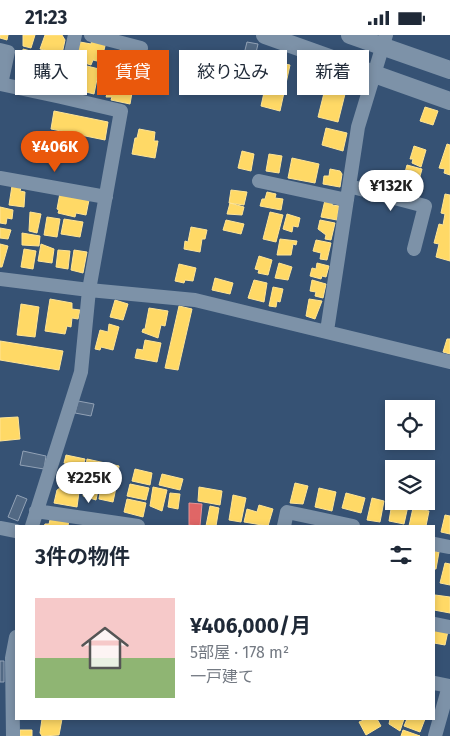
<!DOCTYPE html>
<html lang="ja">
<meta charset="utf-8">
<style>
body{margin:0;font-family:"Fira Sans","Noto Sans JP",sans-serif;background:#f6f6f7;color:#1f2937;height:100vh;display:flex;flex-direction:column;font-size:19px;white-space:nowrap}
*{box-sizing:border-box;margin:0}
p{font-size:16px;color:#747a83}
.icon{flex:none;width:28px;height:28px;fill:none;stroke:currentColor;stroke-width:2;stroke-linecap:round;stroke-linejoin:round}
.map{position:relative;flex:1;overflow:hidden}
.sheet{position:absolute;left:15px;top:490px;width:420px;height:195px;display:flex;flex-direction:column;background:#fff;border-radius:0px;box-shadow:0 2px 8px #0003}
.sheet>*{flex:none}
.banner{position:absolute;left:15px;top:15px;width:420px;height:45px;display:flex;gap:10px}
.fabs{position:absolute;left:385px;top:365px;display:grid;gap:10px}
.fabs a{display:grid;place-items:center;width:50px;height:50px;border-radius:0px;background:#fff;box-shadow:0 2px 8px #0003;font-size:25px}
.price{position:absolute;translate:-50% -42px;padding:0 11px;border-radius:18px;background:#fff;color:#222;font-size:16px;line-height:32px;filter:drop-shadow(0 1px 2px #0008)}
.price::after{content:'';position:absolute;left:50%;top:30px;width:15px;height:11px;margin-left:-8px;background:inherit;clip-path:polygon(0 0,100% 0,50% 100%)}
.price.selected{background:#ea580c;color:#fff}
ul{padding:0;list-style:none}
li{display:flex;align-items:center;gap:15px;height:125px;padding:0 20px}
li+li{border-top:1px solid #e0e1e3}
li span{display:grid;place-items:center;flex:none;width:140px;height:100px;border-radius:0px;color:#555}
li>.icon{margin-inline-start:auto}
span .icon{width:60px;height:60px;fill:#fffc;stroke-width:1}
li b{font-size:21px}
h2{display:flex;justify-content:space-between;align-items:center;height:60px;padding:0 20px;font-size:21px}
.chip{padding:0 18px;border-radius:0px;background:#fff;box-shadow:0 2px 8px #0003;font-size:18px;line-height:45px}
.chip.selected{background:#ea580c;color:#fff}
.status{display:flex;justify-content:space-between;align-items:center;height:35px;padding:0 25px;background:#fff;direction:ltr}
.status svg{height:14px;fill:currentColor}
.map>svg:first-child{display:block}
.homes{fill:#ffd966;stroke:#ffe494}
.shops{fill:#e06666;stroke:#e99494}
.building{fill:#526984;stroke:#92a2b6}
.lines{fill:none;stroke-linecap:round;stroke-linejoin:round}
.minor{stroke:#7d92a8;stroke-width:14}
.tertiary{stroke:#7d92a8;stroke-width:18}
</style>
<div class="status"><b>21:23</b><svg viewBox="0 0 49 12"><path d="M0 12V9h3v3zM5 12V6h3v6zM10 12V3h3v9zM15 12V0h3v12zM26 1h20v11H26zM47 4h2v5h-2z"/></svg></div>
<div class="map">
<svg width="450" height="701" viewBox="0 0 450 701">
<rect width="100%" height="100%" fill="#365274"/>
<path class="homes" d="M0 0H8L7 5 0 3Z
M23 0H35L31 13 23 11Z
M45 0H62L65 5 62 19 40 14Z
M92 4 106 7 101 27 93 25 91 30 75 25 80 7 91 9Z
M121 12 140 17 139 23 135 22 134 27 118 23Z
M23 14 38 18 33 38 18 34 20 24H23Z
M39 23 51 26 45 51 33 48Z
M117 26 137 30 130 69 111 65 112 62H106Z
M271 26 290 30 280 76 261 71Z
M83 30 99 34 94 59 82 56 84 49 79 48Z
M329 38 349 43 338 87 318 82Z
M425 72 438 76 433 90 420 86Z
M54 76 108 87 105 105 51 94Z
M326 93 347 98 343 116 322 110Z
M139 94 155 97 154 106H158L155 123 132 119 135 103H137Z
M447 109 450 110V140L444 138 445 134 439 133Z
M414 111 426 115 421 132 412 128 413 124H410Z
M242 116 254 119 251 136 238 133Z
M269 119 282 121 279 138 266 136Z
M292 123 319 129 315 148 288 143Z
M407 130 422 134 419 145 404 141Z
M330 134 340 136 342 139 340 152 323 149 324 141H329Z
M12 151 21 153 20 156 25 157 24 172 9 170Z
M231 155 247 157 244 170 229 168Z
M267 157 276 159 275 163 283 164 281 175 260 171 262 164H265Z
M60 158 89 165 86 180 76 178 75 182 58 178 59 175 57 174Z
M445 159 450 160V226L436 222 439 209 434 208 439 189 443 190 445 179 441 178Z
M325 165 333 166 332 170 339 171 337 185 321 182Z
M230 168 244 172 242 180 227 179Z
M0 172 13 175 12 184 7 183 6 189 0 188Z
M30 177 41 179 37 198 29 196Z
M270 177 283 180 276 207 263 204Z
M287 179 300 183 298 192 293 191 292 197 283 194Z
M47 182 60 184 57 202 44 200Z
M64 184 83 187 80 202 61 199Z
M226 185 244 189 241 199 223 195Z
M320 185 335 188 331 205 325 204 326 200 318 194Z
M191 192 207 195 205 204H202L200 217 184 214 185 206 188 207Z
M0 193 11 195 8 204 0 203Z
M22 198 40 201 39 211 22 210Z
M280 204 297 206 296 210 293 209 291 220H277Z
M316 205 331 208 327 225 320 224 321 218 313 216Z
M0 209 8 211 2 232H0Z
M41 209 54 214 52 228 38 226Z
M24 214 36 216 33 234 21 232Z
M58 215 70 216 68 234 56 232Z
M74 215 87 217 83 238 71 235Z
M259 221 272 225 268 240 258 238 259 235 255 234Z
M279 228 292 232 288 245 275 243Z
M317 228 329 231 326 242 322 241 321 244 310 241 312 233 316 234Z
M179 229 196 233 193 246 185 245 184 248 175 246Z
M215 243 233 248 230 259 212 255Z
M254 245 267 248 264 267 248 263Z
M312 245 326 249 323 263 315 261 316 257 310 256Z
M273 252 283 254 280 267 277 266 276 272 269 271Z
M50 264 72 268V274L80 275 78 284 72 283 71 292 67 291 65 299 45 296Z
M309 264 322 266 315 284 306 281Z
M115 265 128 269 123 285 110 282Z
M21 269 39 272 35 302 17 300Z
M179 271 192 274 178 335 165 333Z
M149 273 168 276 165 291 161 290 158 303 142 297 143 294H145Z
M109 289 119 292 113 315 101 312 100 315 95 314 100 295 108 297Z
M447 304H450V319L443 317Z
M145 305 161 308 157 327 135 323 137 314 143 315Z
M0 306 63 316 59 335 0 325Z
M18 382 20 404 0 406V383Z
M66 420 85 424 82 437 65 434 67 429 64 428Z
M87 424 119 431 117 444 85 436Z
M135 434 152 438 150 450 132 446Z
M65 437 81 441 78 452 62 448Z
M162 439 183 444 180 455 159 450Z
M87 442 100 445 96 465 83 461Z
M102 445 117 448 113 467 99 464Z
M295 448 308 451 303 469 290 468Z
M130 449 149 453 146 465 127 461Z
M153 452 167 455 162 476 150 471Z
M199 452 222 456 220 470 198 466Z
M60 453 79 457 77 472 54 468 57 455Z
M319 453 336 457 332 476 315 472Z
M170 458 180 459 178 474 168 472Z
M346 458 365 463 361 478 342 473Z
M233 460 246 463 241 487 229 485Z
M372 463 384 466 380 487 367 485Z
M127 464 146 468 143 482 124 477Z
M392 468 408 471 404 489 389 486Z
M259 470 273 474 268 491 244 487 247 474 257 477Z
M210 471 219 473 216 491H206Z
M413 473 429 476 426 491H409Z
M445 480 450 481V499L441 497Z
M51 481 69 484 68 491H44L45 489H49Z
M434 516 439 517 436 534H434Z
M445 528 450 529V550L440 548Z
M435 560 450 562V578L434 575Z
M434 593 448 596 445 610 434 608Z
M42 684H62L59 700 42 701 40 698Z
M366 684H377L381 691 366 700 359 687Z
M390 684H404L400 696 389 689Z
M407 684H425L420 697 404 691Z
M20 695H32V701H20Z
M403 695 420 701H401Z"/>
<path class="shops" d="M189 468 202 469 200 491 189 490Z"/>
<path class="building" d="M247 7 258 9 254 26 243 23Z
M78 366 94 369 91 381 75 378Z
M23 416 46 421 44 434 20 430Z
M17 460 27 464 18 486 8 482Z
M0 626H4V647H0Z"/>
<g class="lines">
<path class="minor" d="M91 0 141 13
M0 15 8 17 1 49 61 62
M0 143 106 162
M259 146 347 165
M349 151 425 171 414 214
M0 244 89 255 195 265 450 327
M327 296 358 92 386 0
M36 476 138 491
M32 491 81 337 89 255 121 76 61 62 75 0
M284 491 287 477 353 491
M0 493 16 496
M434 509 450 512
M434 589 450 592
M434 648 450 651
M13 701 12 623 16 602
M435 701 449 651"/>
<path class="tertiary" d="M265 0 450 66
M350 0 450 35"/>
</g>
</svg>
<div class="fabs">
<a><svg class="icon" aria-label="locate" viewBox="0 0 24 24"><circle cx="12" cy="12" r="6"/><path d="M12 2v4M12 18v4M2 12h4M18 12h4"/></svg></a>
<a><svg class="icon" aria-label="layers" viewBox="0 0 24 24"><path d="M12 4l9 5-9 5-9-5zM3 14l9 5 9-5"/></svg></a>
</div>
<b class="price selected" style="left:55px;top:138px">¥406K</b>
<b class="price" style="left:391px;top:177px">¥132K</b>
<b class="price" style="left:89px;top:469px">¥225K</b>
<div class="banner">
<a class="chip">購入</a>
<a class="chip selected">賃貸</a>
<a class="chip">絞り込み</a>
<a class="chip">新着</a>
</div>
<section class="sheet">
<h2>3件の物件<svg class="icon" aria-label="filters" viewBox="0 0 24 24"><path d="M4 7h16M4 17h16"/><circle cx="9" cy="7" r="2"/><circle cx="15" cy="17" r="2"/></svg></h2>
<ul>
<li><span style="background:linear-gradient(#f6c9c9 60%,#8fb573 0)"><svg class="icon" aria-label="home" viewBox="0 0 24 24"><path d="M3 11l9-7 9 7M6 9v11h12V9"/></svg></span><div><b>¥406,000/月</b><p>5部屋 · 178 m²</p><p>一戸建て</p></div></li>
</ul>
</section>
</div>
